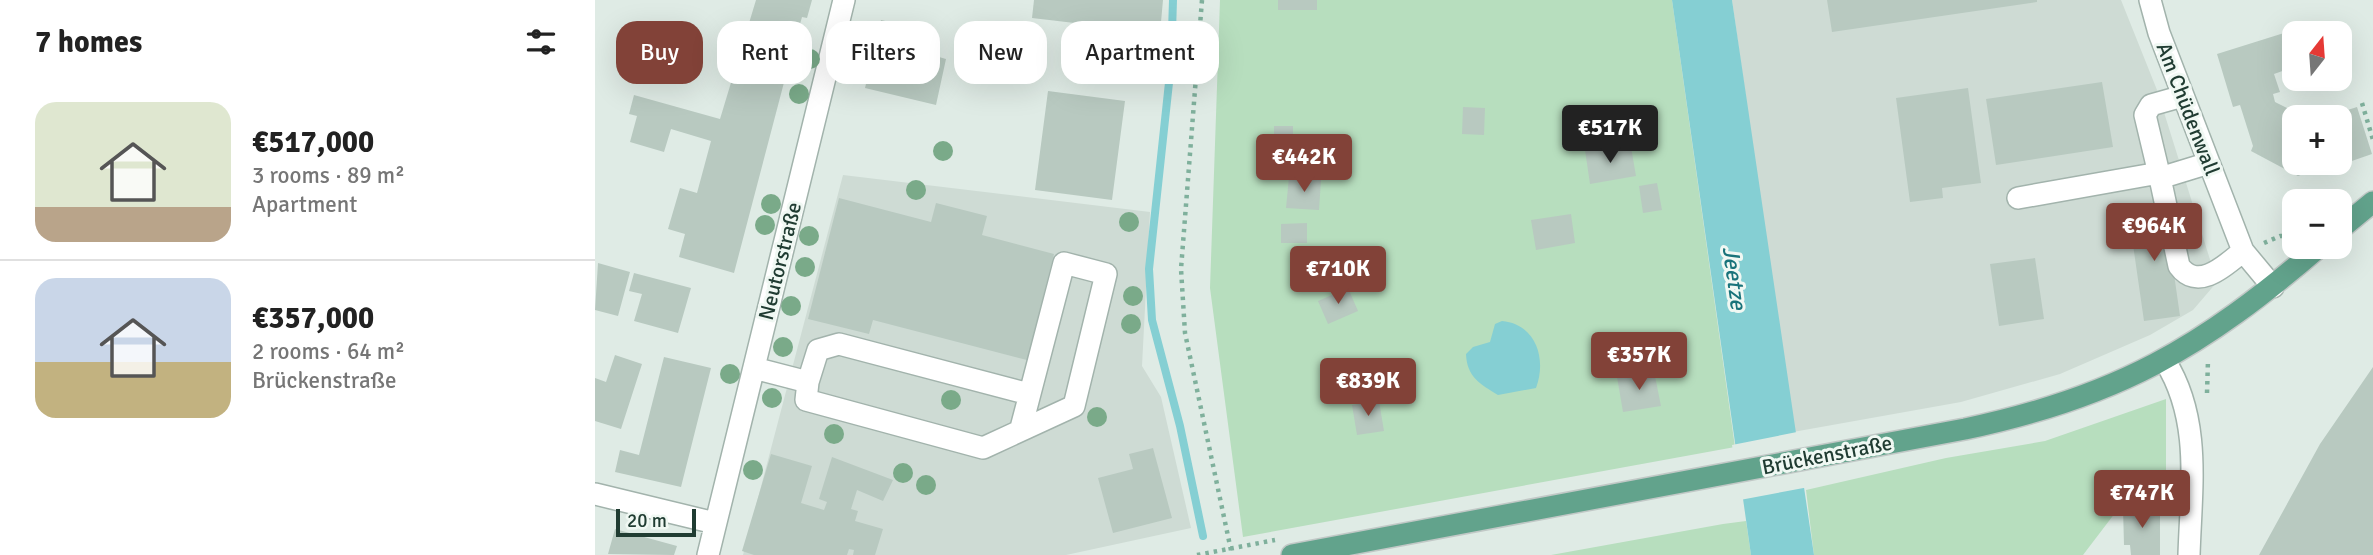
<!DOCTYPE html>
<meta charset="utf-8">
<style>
body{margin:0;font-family:Signika,sans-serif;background:#f6f6f6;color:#222;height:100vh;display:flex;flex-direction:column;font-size:26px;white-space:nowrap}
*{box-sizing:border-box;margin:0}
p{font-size:23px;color:#767676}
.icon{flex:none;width:38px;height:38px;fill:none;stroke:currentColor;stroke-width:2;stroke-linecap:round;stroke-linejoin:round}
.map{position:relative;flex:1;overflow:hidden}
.sheet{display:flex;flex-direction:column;background:#fff;width:595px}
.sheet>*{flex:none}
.hud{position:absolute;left:21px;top:21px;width:665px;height:63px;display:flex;gap:14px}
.needle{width:46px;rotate:17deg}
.fabs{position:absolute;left:1687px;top:21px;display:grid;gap:14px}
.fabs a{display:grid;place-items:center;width:70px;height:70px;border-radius:14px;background:#fff;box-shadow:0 7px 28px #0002;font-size:35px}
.scale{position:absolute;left:21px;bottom:18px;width:80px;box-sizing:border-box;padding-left:7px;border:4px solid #203c32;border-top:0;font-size:19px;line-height:24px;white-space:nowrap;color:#203c32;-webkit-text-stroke:5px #f0f8f3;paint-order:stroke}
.price{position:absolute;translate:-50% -60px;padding:0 16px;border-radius:7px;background:#824238;color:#fff;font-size:23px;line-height:46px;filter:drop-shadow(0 2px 4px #0008)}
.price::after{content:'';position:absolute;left:50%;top:42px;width:21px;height:16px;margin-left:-10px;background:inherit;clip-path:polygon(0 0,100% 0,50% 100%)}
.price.current{background:#222;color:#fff}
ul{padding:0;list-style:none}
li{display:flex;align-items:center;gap:21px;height:175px;padding:0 35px}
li+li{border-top:2px solid #e0e0e0}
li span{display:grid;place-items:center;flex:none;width:196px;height:140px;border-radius:21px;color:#555}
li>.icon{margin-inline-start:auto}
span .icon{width:84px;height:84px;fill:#fffc;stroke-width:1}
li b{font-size:30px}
h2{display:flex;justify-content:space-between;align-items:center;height:84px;padding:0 35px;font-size:30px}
.tag{padding:0 24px;border-radius:21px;background:#fff;box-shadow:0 7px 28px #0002;font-size:24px;line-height:63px}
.tag.current{background:#824238;color:#fff}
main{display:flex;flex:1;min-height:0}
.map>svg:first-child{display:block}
.built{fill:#cedbd4}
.green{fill:#b7debe}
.water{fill:#85cfd3}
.pier{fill:#dfebe5}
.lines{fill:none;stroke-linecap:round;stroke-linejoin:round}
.stream{stroke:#85cfd3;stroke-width:8}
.building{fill:#b8c9c0}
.minor-casing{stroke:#a2b3ac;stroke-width:24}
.major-casing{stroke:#c1c8c6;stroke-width:24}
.path{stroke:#7fb09c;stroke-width:4.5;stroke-dasharray:3.5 5;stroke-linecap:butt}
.minor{stroke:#fff;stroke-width:21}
.major{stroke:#62a38c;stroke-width:21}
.tree{fill:#7aaa89}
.labels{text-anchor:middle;stroke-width:6;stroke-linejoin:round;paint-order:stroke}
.street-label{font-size:21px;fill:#203c32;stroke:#f0f8f3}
.water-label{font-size:23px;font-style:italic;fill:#18737a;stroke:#f0f8f3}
</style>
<main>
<section class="sheet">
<h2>7 homes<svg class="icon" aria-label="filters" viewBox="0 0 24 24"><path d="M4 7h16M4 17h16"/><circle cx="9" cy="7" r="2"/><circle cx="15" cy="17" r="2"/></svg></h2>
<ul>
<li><span style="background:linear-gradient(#dfe7d0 75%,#b9a48a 0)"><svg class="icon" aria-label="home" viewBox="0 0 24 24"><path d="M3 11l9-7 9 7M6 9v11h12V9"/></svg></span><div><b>€517,000</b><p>3 rooms · 89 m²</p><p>Apartment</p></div></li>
<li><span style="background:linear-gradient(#c9d6e8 60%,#c2b280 0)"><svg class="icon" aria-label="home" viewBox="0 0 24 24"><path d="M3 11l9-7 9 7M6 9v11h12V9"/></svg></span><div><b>€357,000</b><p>2 rooms · 64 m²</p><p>Brückenstraße</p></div></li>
</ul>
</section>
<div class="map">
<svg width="1778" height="555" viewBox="0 0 1778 555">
<rect width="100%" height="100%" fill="#dfebe5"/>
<path class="built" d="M1137 0H1526L1562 90 1622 282 1598 310 1555 335 1465 374 1366 402 1198 432Z
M248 175 555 212 547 366 566 397 596 528 471 555H148Z"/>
<path class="green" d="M625 0H1077L1140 447 648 537 615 288Z
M1571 399V485L1533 496 1488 555H1219L1211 490 1351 458 1450 441Z
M1151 521 1156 555H956L1128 524Z"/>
<path class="water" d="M1077 0H1137L1219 555H1156Z
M907 321C941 324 952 359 941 388L903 395C885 384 872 377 871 354L878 347 895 342 900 324Z"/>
<path class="pier" d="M1202 432 1214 487 1145 500 1137 445Z"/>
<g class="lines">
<path class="stream" d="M578 0 576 64 554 269 557 320 585 426 608 536"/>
</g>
<path class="building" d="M161 0H217L212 18 207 17 197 52 139 273 84 257 90 234 73 229 85 188 102 193 116 141 76 129 69 152 35 142 42 116 34 114 39 95 125 119Z
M439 0H568L565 33 437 18Z
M683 0H722V10H683Z
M1232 0H1442V2L1237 32Z
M286 20 343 33 337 55 351 59 341 105 270 88Z
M1689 33 1699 67 1679 74 1685 92 1678 94 1680 102 1710 117H1699V163H1734L1703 176 1656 151 1658 146 1645 105 1638 107 1622 54Z
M1507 82 1518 147 1401 165 1391 99Z
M1373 88 1386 183 1347 188 1348 198 1315 202 1301 98Z
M453 91 530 101 517 200 440 190Z
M868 107 890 108 889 135 867 134Z
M1762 107 1777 154 1751 163 1749 158 1745 160V117H1731Z
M679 126H698V138L679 137Z
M1008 147 1009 153 1036 147 1041 176 995 184 990 150Z
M694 177 726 180 724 210 691 208Z
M1062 183 1067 210 1048 213 1044 186Z
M244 198 336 222 341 203 392 216 387 235 459 254 432 360 278 320 274 334 213 319Z
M1569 204 1585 316 1549 321 1533 210Z
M976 214 980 243 941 250 936 220Z
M712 223V243H686V224Z
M1440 258 1449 319 1404 326 1395 264Z
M3 263 35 272 23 316 0 310Z
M39 273 96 288 83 333 39 321 47 294 34 291Z
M753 288 763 311 733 324 723 301Z
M20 355 47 364 26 429 0 421V378L11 382Z
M69 357 116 368 86 487 20 472 25 450 44 455Z
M1778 367V555H1664L1725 444Z
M1059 371 1066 406 1028 412 1022 377Z
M784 401 789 431 762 435 757 405Z
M558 448 577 518 518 533 503 478 538 469 534 454Z
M176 454 217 466 206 503 229 510 232 502 224 499 237 457 298 480 288 501 262 490 256 509 263 511 260 521 288 529 280 555H258L259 550 254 549 252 555H159L147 551Z
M1565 506V555H1536L1535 545H1529L1528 507Z
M20 529 82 546 79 555 13 554Z"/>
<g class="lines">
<defs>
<path id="minor" d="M1555 0 1564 33 1648 251 1678 287
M1614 163 1565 178 1584 266C1603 292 1631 265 1648 251
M1565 178 1550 115 1556 105 1588 96
M1423 198 1564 173
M1570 361C1607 420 1596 488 1594 555
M159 368 213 382 211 400 388 448 479 406 511 274 469 263 426 428
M213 382 223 350 244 344 434 394
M0 494 120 523
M113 555 249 0"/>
<path id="major" d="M1745 229 1778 202
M697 555 1370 429C1522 397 1607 348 1724 247"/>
</defs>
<use href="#minor" class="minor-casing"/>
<use href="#major" class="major-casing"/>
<path class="path" d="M607 0 586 269 590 333 637 555
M1767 103 1778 140
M1669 243 1685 236H1699
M1612 393 1613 360
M602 555 680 540"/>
<use href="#minor" class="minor"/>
<use href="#major" class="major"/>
</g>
<g class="tree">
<circle cx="215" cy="59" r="10"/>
<circle cx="258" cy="71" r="10"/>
<circle cx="204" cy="94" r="10"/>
<circle cx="348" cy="151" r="10"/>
<circle cx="321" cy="190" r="10"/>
<circle cx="176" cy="204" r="10"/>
<circle cx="534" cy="222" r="10"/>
<circle cx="170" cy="225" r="10"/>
<circle cx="214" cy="236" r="10"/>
<circle cx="210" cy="267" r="10"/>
<circle cx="538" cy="296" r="10"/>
<circle cx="196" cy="306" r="10"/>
<circle cx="536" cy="324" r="10"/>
<circle cx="188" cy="347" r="10"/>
<circle cx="135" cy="374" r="10"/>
<circle cx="177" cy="398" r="10"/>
<circle cx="356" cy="400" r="10"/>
<circle cx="502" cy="417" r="10"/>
<circle cx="239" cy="434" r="10"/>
<circle cx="158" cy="470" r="10"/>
<circle cx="308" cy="473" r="10"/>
<circle cx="331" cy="485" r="10"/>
</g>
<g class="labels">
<g class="street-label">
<text transform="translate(1593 109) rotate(69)" y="7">Am Chüdenwall</text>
<text transform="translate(185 261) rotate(-76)" y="7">Neutorstraße</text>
<text transform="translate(1232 455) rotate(-11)" y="7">Brückenstraße</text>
</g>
<g class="water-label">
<text transform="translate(1140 278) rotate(82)" y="8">Jeetze</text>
</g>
</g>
</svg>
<div class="fabs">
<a><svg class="needle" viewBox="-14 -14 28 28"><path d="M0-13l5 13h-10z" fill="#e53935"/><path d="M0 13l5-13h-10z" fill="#767676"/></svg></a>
<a>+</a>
<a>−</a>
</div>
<div class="scale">20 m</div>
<b class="price current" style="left:1015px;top:165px">€517K</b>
<b class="price" style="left:709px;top:194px">€442K</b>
<b class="price" style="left:1559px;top:263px">€964K</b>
<b class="price" style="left:743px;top:306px">€710K</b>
<b class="price" style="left:1044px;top:392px">€357K</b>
<b class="price" style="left:773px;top:418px">€839K</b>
<b class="price" style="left:1547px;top:530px">€747K</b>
<div class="hud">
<a class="tag current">Buy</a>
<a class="tag">Rent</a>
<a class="tag">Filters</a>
<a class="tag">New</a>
<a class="tag">Apartment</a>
</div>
</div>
</main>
